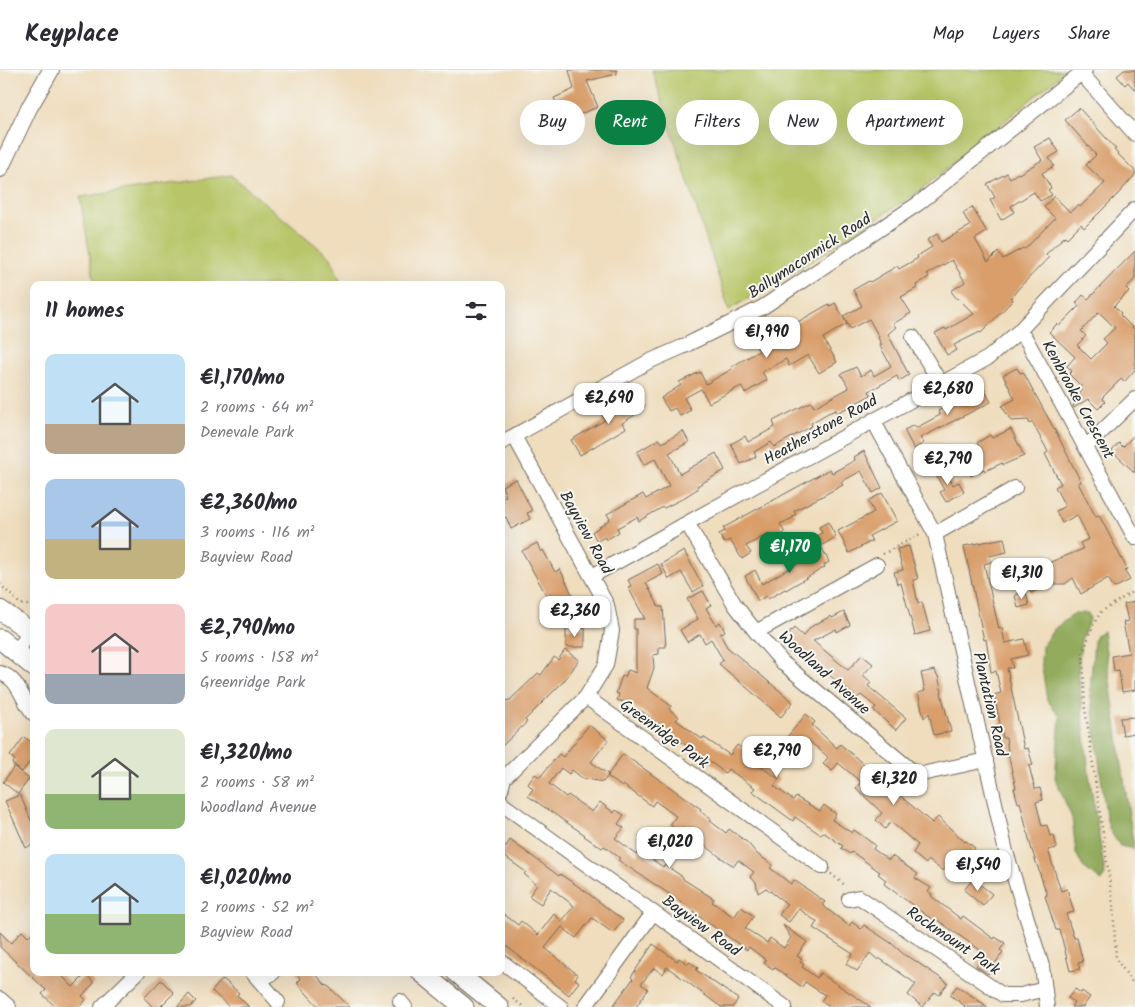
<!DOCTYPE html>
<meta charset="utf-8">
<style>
body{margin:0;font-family:Kalam,sans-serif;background:#f7f7f7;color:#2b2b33;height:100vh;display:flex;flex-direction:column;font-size:19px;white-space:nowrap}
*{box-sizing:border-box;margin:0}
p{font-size:16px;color:#7c7c81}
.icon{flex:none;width:28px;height:28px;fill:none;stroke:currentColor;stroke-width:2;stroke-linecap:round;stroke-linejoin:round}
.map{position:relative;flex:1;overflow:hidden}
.side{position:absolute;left:30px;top:211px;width:475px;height:695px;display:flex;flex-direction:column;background:#fff;border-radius:10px;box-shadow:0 5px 20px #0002}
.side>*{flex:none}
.guide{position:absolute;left:520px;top:30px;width:475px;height:45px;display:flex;gap:10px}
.price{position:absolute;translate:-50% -42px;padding:0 11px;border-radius:10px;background:#fff;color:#222;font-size:16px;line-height:32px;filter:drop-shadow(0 1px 2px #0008)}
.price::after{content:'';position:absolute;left:50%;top:30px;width:15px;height:11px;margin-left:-8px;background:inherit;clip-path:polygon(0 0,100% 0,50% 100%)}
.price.on{background:#0b8043;color:#fff}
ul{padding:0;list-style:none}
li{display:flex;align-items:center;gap:15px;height:125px;padding:0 15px}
li span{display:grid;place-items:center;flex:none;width:140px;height:100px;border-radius:10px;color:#555}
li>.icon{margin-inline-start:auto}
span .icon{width:60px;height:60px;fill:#fffc;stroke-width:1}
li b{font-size:21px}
h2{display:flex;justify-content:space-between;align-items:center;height:60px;padding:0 15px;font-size:21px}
.tag{padding:0 18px;border-radius:22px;background:#fff;box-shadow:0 5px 20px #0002;font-size:18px;line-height:45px}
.tag.on{background:#0b8043;color:#fff}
header{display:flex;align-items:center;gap:30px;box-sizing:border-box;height:70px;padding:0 25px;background:#fff;border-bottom:1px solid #e1e1e2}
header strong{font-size:24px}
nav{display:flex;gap:28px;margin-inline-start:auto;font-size:18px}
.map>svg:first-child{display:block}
.green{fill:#b8c669;stroke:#72784a}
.forest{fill:#92ab5d;stroke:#5e6b44}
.building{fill:#d99e6a;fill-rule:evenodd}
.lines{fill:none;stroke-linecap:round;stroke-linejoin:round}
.minor-casing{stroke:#70695e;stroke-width:16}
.major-casing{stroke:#70695e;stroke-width:18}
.highway-casing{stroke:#70695e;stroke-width:21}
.path{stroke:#70695e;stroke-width:2.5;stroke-dasharray:1 4;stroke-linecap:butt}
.minor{stroke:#fff;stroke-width:14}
.major{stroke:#fff;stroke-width:16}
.highway{stroke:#fff;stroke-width:19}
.labels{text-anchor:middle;stroke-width:4;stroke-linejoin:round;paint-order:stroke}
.street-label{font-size:16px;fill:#2b2b2b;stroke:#f6f6f2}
</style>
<header>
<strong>Keyplace</strong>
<nav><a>Map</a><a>Layers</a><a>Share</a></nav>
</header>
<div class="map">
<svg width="1135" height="937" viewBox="0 0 1135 937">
<rect width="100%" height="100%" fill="#f6f6f2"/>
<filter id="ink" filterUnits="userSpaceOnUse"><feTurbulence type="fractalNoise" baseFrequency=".02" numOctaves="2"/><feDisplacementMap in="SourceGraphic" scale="10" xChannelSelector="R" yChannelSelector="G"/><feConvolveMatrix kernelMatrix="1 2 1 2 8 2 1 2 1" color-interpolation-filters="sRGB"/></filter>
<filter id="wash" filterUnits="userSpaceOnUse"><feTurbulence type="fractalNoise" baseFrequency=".0096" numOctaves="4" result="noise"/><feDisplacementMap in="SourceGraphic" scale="20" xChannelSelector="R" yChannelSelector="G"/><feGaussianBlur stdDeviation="1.12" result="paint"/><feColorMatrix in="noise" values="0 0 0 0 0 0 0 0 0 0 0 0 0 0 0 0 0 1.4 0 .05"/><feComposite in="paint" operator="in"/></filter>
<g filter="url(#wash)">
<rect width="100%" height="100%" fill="#efddbd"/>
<path class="green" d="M652 0H1067L917 123 806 194 729 240Z
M231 105 331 188 342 215H95L80 127Z"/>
<path class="forest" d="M1075 543H1088L1090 549 1081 570 1078 601 1089 704 1105 804 1102 811 1083 797 1076 783 1072 748 1055 708 1060 646 1047 630 1041 591 1042 576 1054 559Z
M1103 561 1134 779 1120 776 1109 759 1106 746 1090 620 1094 571 1096 565Z"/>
<g id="blocks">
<path class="building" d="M569 0H617V4L587 11 598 37 578 45 580 49 566 55 554 28 574 19Z
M1124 0H1135V20L1128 12 1125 15 1117 6Z
M1079 38 1116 79 1114 80 1135 101V105L1119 123 1084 158 1081 154 1067 168 1065 166 1046 184 1049 187 1017 220 1011 228 1013 230 981 263 980 262 954 275 957 280 947 285 935 263 945 258 946 260 974 244 958 228 957 229 951 221 965 212 952 190 927 204 929 207 916 215 917 218 901 227 911 243 893 254 896 257 888 264 909 305 899 311 897 306 869 321 871 325 837 343 836 340 828 343 811 353 812 356 774 377 771 372 754 382 756 387 741 394 731 374 745 366 748 372 775 357 773 351 811 332 814 337 849 318 841 304 856 297 861 306 871 300 874 306 891 296 880 276 882 275 878 268 879 267 869 249 850 259 843 246 862 236 853 220 869 211 870 212 897 196 899 199 918 188 917 186 932 177 927 170 937 164 941 172 970 156 963 143 972 137 987 162 975 169 988 192 998 182 1003 189 1023 178 1025 179 1055 148 1044 137 1054 126 1070 142 1078 135 1080 137 1105 113 1086 95 1096 85 1065 50Z
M1050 68 1059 82 1049 88 1054 96 1042 103 1051 118 1048 120 1052 125 1040 131 1034 122 1011 136 1014 142 1001 150 990 130 995 127 987 114 1007 103 1010 108 1018 103 1019 104 1042 90 1034 77Z
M1135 181V209L1126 218 1129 221 1114 236 1121 243 1120 245 1135 260V300L1124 312 1121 309 1102 328 1105 332 1098 339 1088 329 1074 338 1073 336 1083 318 1069 304 1072 301 1067 296 1075 287 1049 262 1057 254 1059 256 1079 236 1076 233 1083 225 1088 229ZM1099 242 1115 258 1103 269 1107 273 1091 289 1077 275 1086 266 1081 261Z
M835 233 847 254 823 268 837 292 819 303 808 285 789 296 786 289 762 302 767 310 745 323 741 316 709 333 701 319 684 328 691 340 680 346 675 338 669 341 661 328 681 315 679 312 700 302 706 314 732 299 731 297 759 281 756 276 829 234 830 236Z
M1017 298 1020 303 1023 302 1058 366 1081 412 1078 413 1096 447 1099 445 1127 499 1124 500 1130 510 1114 518 1108 508 1081 524 1073 508 1065 514H1049L1031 523 1023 503 1083 479 1080 473 1089 469 1077 445 1062 453 1056 441 1065 436 1055 417 1061 414 1045 384 1048 382 1045 376 1032 352 1030 354 1028 350 1011 351 1002 336 1015 329 1003 305Z
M983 317 991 332 920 368 924 373 914 379 904 360 914 355 916 358 940 345 938 341Z
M637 323 645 336 640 338 641 341 622 353 626 358 580 385 571 370 605 350 602 345Z
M1011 359 1024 386 1003 395 1002 393 985 401 984 399 971 406 965 392 983 383 977 373 990 365 992 368Z
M683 361 689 372 669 383 680 404 716 383 725 400 697 416 699 418 680 430 664 438 663 437 639 451 637 447 617 458 619 462 606 470 605 467 597 471 592 462 610 449 607 444 643 424 646 429 669 416 655 389 644 395 637 382 659 369 662 373Z
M1135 364V403L1112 381 1119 373 1123 377Z
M864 381 882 418 873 423 861 401 841 412 843 415 794 441 796 445 793 446V448L780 454 785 463 773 470 769 463 746 476 751 483 742 489 730 470 724 473 719 464 725 461 723 458 830 399 832 403 855 390 854 387Z
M944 398 953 415 959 412 964 422 946 432 940 422 944 420 935 403Z
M516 409 532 441 527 443 530 449 511 459 506 447 501 449V428L506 426 502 416Z
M882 423 897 451 869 466 872 471 849 483 838 461 874 442 868 431Z
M828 452 836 467 821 476 816 466 822 463 819 457Z
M1004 468 1007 482 989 486 991 492 984 494 999 559 1002 558 1005 573 1024 569 1028 585 1011 589 1013 598H1007L1024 679 1028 678 1033 695 1029 696 1035 719 1040 718 1043 730 1036 732 1042 756 1047 755 1050 766 1054 765 1057 778 1048 780 1061 821 1067 819 1074 842 1066 844 1074 868H1077L1083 892 1078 893 1080 899 1070 901 1062 869 1059 860H1056L1045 826 1047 825 1031 777 1020 732 1018 733 1014 718H1016L1009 688 1006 668H1003L994 625 1001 623 996 601 991 602 986 569 984 570 964 476Z
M819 472 829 492 824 495 825 497 786 520 785 519 768 529 766 526 758 531 745 506 755 500 762 514 802 491 798 484Z
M537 473 541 482 543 480 555 502 560 499 580 541 561 549 550 523 546 525 522 481Z
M909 476 918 509 913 510 918 533 922 532 930 561 915 565 901 513 897 514 894 502 903 500 897 479Z
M684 481 703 516 693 522 681 502 669 509 661 494Z
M658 494 663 504 646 513 659 537H663L666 577H659V584L653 585 654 598 647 618 671 636 669 639 679 647 676 650 702 669 703 667 730 685 737 675 752 685 749 689 779 709 774 716 793 730 796 727 820 741 824 735 836 744 832 750 852 763 854 760 875 775 873 779 889 790 892 786 918 804 915 808 931 818 928 822 932 824 931 826 961 849 963 846 994 869 995 867 1005 873 1000 880 1003 882 988 904 976 896 984 883 936 849 934 851 884 814 886 810 878 804 880 802 852 782 850 784 841 778 843 776 823 762 821 765 795 747 793 751 752 721 755 718 728 699 725 703 701 685 669 664 670 662 643 642 629 634 617 630 619 624 616 623 622 606 625 607 628 600 636 603V559H634V549H645L628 517 631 516 628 510Z
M703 521 711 535 706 538 716 555 720 552 725 561 720 564 727 577 793 632 781 647 719 594 723 590 711 569 705 573 700 564 687 572 680 560 698 549 687 529Z
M1026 522 1029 535 1018 538 1015 525Z
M1135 532V620L1122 622 1119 600 1114 601 1112 586 1129 583 1123 552 1128 551 1124 534Z
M844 542 850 555 837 562 836 559 813 571 848 600 862 585 873 594 863 605 871 612 868 616 906 648 896 660 873 640 876 637 861 625 857 628 798 579 790 583 795 576 785 568 794 558 803 566 812 556 831 546 832 548Z
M566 558H585V577H566Z
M565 580 579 590 564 611 525 650 527 652 501 677V631L510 630 538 603 541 605 554 587 558 590Z
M935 600 937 606H938L942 622 941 623 951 661 934 665 929 643 924 648 918 623 925 621 921 603Z
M806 644 815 652 812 655 837 678 840 674 932 753 938 747 965 772 966 771 975 778 972 782 984 792 972 805 954 789 943 801 928 790 926 794 913 783 918 775 891 752 885 759 876 750 882 743 856 718 861 712 838 693 832 701 823 694 828 687 809 671 806 674 800 668 795 674 787 667Z
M1135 647V663L1123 665 1120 648Z
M589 655 608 670 591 692 609 705 603 712 582 708 572 700 569 704 561 698 549 714 566 727 568 725 592 742 600 732 614 743 616 740 624 745 618 754 624 758 615 768 637 785 640 781 663 797 665 795 683 807V809L714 829 712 832 734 847 741 837 754 846 745 858 767 873 770 868 784 878 791 868 783 855 807 872 797 886 802 889 800 892 804 894 802 897 817 908 820 903 871 937H830L821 931 825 925 805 912 802 917 774 897 773 899 764 893 766 890 749 877 747 880 694 843 695 841 618 790 620 788 604 776 602 778 584 766 585 765 528 726 533 719 528 714 535 704 540 707 559 684 563 687Z
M24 667 34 674V686L22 702 12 694 15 690 10 686Z
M623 684 701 739 700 741 712 750 710 751 726 763 729 759 748 773 757 784 773 795 770 798 791 814 794 810 810 821 825 832 822 835 849 856 852 852 861 859 864 855 891 873 907 887 908 886 948 913 939 925 935 922 923 937 908 925 916 914 879 888 878 890 870 883 857 901 846 894 853 884 813 858 817 852 799 839 789 852 779 845 787 834 766 818 758 823 756 812 750 807 754 802 738 790 734 796 720 787 683 758 680 762 670 755 676 746 655 731 652 736 623 715 622 717 607 706Z
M14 697 29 709 18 724 3 712Z
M20 725 34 757V773L26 778 5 731Z
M510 770 559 806 560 804 585 821 623 850 613 863 592 848 576 868 562 857 545 878 578 905 575 909 579 912 569 925 501 872V842L518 855 521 851 538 865 554 844 562 851 574 836 551 818 541 834 529 826 537 815 524 804 526 802 501 784Z
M973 809 992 824 983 836 964 820Z
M22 861 28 867 34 861V902H58L73 917 86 904 94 913 82 926 86 930 79 937H56L42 924 46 920 0 877V862L11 873Z
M653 874 677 891 679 888 688 894 690 892 698 898 696 900 738 929 733 937H721L667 897 663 904 654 898 641 914 648 919 636 937H612L633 909 631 907Z
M295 902H314L326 916 327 915 350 937H319L297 913 301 909Z
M223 909 239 923 237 925 249 937H229L212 921Z
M161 910 174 923 160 937H153L144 928Z
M957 916 972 926 988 937H964L965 936 950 925Z
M1075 919 1081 923 1082 921 1090 927 1083 937H1071L1074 932 1068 928Z
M189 924 196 931 190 937H177Z"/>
</g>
</g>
<g filter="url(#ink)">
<use href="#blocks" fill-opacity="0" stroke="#70695e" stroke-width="1"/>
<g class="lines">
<defs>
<path id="minor" d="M1081 3 1135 64
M1018 262 1026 269 1135 468
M913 267 941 314
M873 350 935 464 1006 782 1042 896 1047 937
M501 373 648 292 682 277 763 237 919 133 1085 0
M1086 377 1135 329
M687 453 735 535 756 562 783 593 917 705 986 690
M935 464 1015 418
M592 506 687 453 988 288 1018 262 1135 139
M756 562 877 495
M15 582 34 559
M0 603C20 609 21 630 34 644
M586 627 822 797
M501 720 504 708 586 627 606 595 612 561 607 535 514 366
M501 731 502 734 785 937
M849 829 859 827 1003 925H1021L1045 919
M501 891 561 937
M252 902 278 932
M260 910 273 903
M0 929 9 937
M400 931 405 937
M102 937 138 902
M585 937 653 843"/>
<path id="major" d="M0 99 29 38 51 0"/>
<path id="highway" d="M0 540 34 564
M0 569 34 597
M421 902 464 937
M456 902 499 937"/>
</defs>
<use href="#minor" class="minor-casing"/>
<use href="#major" class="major-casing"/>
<use href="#highway" class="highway-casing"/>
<path class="path" d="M883 484 922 463
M0 514 20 534 34 536
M1135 520 1101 542 1093 555 1083 583 1085 638 1113 835 1116 889 1135 916
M831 804 846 816
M513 929 524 937"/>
<use href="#minor" class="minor"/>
<use href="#major" class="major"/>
<use href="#highway" class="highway"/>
</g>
</g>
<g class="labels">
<g class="street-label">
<text transform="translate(809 185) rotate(-33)" y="6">Ballymacormick Road</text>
<text transform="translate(1079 329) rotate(61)" y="6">Kenbrooke Crescent</text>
<text transform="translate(820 359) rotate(-29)" y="6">Heatherstone Road</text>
<text transform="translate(587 462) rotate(61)" y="6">Bayview Road</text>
<text transform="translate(825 602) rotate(42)" y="6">Woodland Avenue</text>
<text transform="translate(991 634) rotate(77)" y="6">Plantation Road</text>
<text transform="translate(665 663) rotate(36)" y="6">Greenridge Park</text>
<text transform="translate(702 855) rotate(36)" y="6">Bayview Road</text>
<text transform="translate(954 870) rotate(34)" y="6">Rockmount Park</text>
</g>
</g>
</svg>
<b class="price" style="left:767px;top:289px">€1,990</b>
<b class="price" style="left:948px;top:346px">€2,680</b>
<b class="price" style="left:609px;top:355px">€2,690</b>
<b class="price" style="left:948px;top:416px">€2,790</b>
<b class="price on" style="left:790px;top:504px">€1,170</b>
<b class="price" style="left:1022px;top:530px">€1,310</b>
<b class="price" style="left:575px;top:568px">€2,360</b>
<b class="price" style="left:777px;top:708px">€2,790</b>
<b class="price" style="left:894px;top:736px">€1,320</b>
<b class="price" style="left:670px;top:799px">€1,020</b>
<b class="price" style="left:978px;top:822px">€1,540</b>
<div class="guide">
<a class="tag">Buy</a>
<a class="tag on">Rent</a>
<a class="tag">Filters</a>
<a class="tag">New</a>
<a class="tag">Apartment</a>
</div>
<section class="side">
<h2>11 homes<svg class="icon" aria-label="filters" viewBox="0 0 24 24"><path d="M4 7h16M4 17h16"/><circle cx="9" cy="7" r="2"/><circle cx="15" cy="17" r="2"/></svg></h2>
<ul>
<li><span style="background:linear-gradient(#bfe0f5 70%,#b9a48a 0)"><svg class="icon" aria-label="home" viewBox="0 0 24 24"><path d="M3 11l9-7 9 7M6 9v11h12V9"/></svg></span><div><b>€1,170/mo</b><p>2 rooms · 64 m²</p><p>Denevale Park</p></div></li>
<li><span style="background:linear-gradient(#a9c7e8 60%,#c2b280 0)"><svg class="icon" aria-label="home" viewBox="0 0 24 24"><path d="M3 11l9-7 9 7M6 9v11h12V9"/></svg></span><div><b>€2,360/mo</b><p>3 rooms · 116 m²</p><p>Bayview Road</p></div></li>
<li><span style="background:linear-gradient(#f6c9c9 70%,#9aa5b1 0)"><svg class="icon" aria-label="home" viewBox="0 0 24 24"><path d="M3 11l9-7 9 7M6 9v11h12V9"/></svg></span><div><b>€2,790/mo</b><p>5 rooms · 158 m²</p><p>Greenridge Park</p></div></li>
<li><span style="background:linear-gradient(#dfe7d0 65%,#8fb573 0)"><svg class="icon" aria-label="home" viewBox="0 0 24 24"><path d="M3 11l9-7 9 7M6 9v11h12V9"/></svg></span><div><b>€1,320/mo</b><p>2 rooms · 58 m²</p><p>Woodland Avenue</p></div></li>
<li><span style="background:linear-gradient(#bfe0f5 60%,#8fb573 0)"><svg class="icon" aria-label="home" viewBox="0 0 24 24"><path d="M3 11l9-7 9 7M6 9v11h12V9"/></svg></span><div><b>€1,020/mo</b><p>2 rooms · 52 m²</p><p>Bayview Road</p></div></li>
</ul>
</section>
</div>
